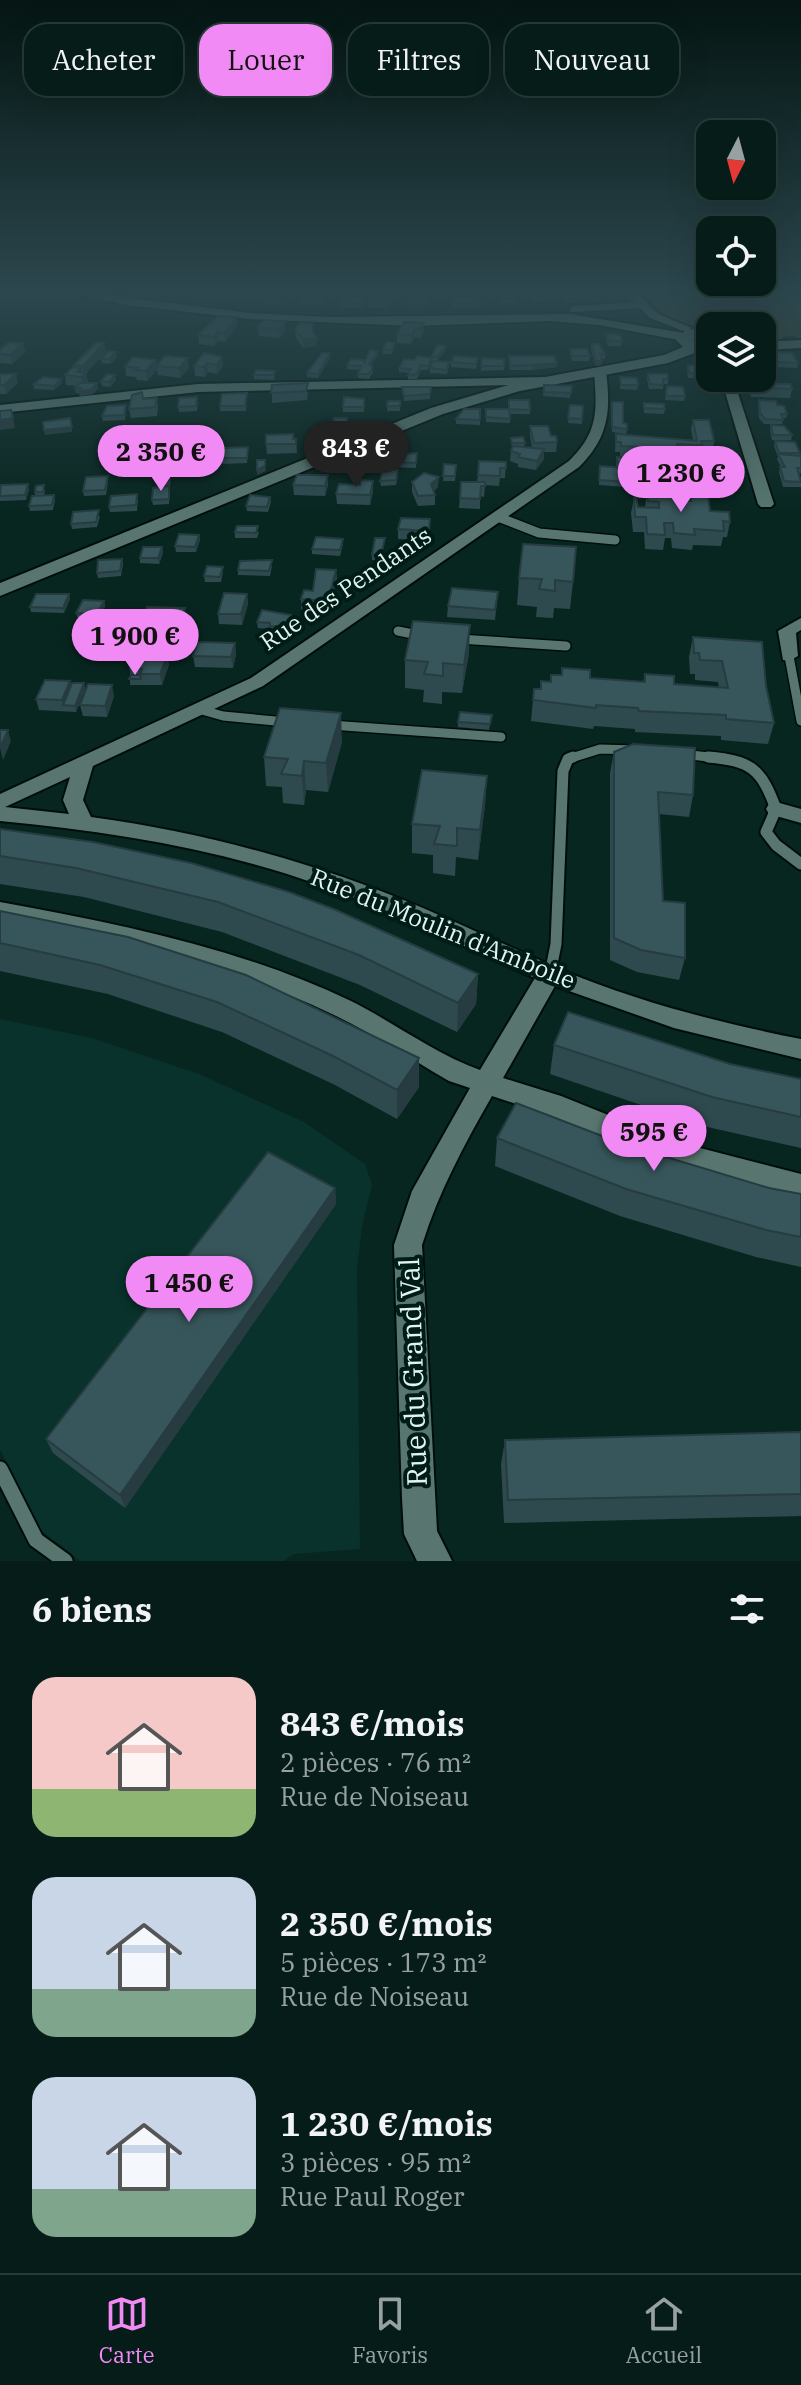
<!DOCTYPE html>
<html lang="fr">
<meta charset="utf-8">
<style>
body{margin:0;font-family:"IBM Plex Serif",serif;background:#142925;color:#f1f3f6;height:100vh;display:flex;flex-direction:column;font-size:30px;white-space:nowrap}
*{box-sizing:border-box;margin:0}
p{font-size:26px;color:#98a1a2}
.icon{flex:none;width:44px;height:44px;fill:none;stroke:currentColor;stroke-width:2;stroke-linecap:round;stroke-linejoin:round}
.map{position:relative;height:1561px;overflow:hidden}
.side{display:flex;flex-direction:column;background:#061c18;flex:1}
.side>*{flex:none}
.guide{position:absolute;left:24px;top:24px;width:754px;height:72px;display:flex;gap:16px}
.needle{width:52px;rotate:186deg}
.buttons{position:absolute;left:696px;top:120px;display:grid;gap:16px}
.buttons a{display:grid;place-items:center;width:80px;height:80px;border-radius:16px;background:#061c18;box-shadow:0 8px 32px #0002,0 0 0 2px #273a37;font-size:40px}
.price{position:absolute;translate:-50% -68px;padding:0 18px;border-radius:28px;background:#f18af4;color:#111;font-size:26px;line-height:52px;filter:drop-shadow(0 2px 4px #0008)}
.price::after{content:'';position:absolute;left:50%;top:48px;width:24px;height:18px;margin-left:-12px;background:inherit;clip-path:polygon(0 0,100% 0,50% 100%)}
.price.selected{background:#222;color:#fff}
ul{padding:0;list-style:none}
li{display:flex;align-items:center;gap:24px;height:200px;padding:0 32px}
li span{display:grid;place-items:center;flex:none;width:224px;height:160px;border-radius:24px;color:#555}
li>.icon{margin-inline-start:auto}
span .icon{width:96px;height:96px;fill:#fffc;stroke-width:1}
li b{font-size:34px}
h2{display:flex;justify-content:space-between;align-items:center;height:96px;padding:0 32px;font-size:34px}
.tag{padding:0 28px;border-radius:24px;background:#061c18;box-shadow:0 8px 32px #0002,0 0 0 2px #273a37;font-size:28px;line-height:72px}
.tag.selected{background:#f18af4;color:#111}
.tab-bar{display:flex;justify-content:space-around;align-items:center;height:112px;border-top:2px solid #273a37;background:#061c18;font-size:22px;color:#98a1a2}
.tab-bar a{display:grid;justify-items:center;gap:4px}
.tab-bar .selected{color:#f18af4}
.map>svg:first-child{display:block}
.built{fill:#08322b}
.green{fill:#3d422e}
.lines{fill:none;stroke-linecap:round;stroke-linejoin:round}
.lane-far3-casing{stroke:#000e0a;stroke-width:9}
.lane-far2-casing{stroke:#000e0a;stroke-width:12}
.lane-far1-casing{stroke:#000e0a;stroke-width:15}
.lane-casing{stroke:#000e0a;stroke-width:19}
.street-casing{stroke:#000e0a;stroke-width:4}
.secondary-casing{stroke:#000e0a;stroke-width:4}
.lane-far3{stroke:#58766f;stroke-width:6}
.lane-far2{stroke:#58766f;stroke-width:9}
.lane-far1{stroke:#58766f;stroke-width:11}
.lane{stroke:#58766f;stroke-width:15}
.street{fill:#58766f;fill-rule:evenodd}
.secondary{fill:#58766f;fill-rule:evenodd}
.wall{fill:#2f4a4e}
.shaded-wall{fill:#263c40}
.building{fill:#37565b;stroke:#263c40;stroke-width:2}
.labels{text-anchor:middle;stroke-width:8;stroke-linejoin:round;paint-order:stroke}
.street-label{font-size:24px;fill:#e3f4f0;stroke:#001c17}
.near-street-label{font-size:28px;fill:#e3f4f0;stroke:#001c17}
</style>
<div class="map">
<svg width="801" height="1561" viewBox="0 0 801 1561">
<rect width="100%" height="100%" fill="#082620"/>
<path class="built" d="M0 1019 92 1038 199 1074 304 1122 365 1164 372 1185 362 1226 357 1269 360 1549 294 1554 284 1561H80L38 1528 0 1449Z"/>
<path class="green" d="M644 295H801V340L795 336 782 337 784 340H762V326C711 326 682 338 644 295Z"/>
<g class="lines">
<defs>
<path id="lane-far3" d="M573 309 642 305"/>
<path id="lane-far2" d="M498 517 539 533 615 540
M398 631 423 636
M459 639 566 646
M789 656 801 721
M202 710 223 716 286 722
M330 725 501 737
M682 754 726 759
M568 759 600 749 635 750"/>
<path id="lane-far1" d="M708 757C751 761 761 768 776 809L766 832 776 845 801 864
M550 974 556 944 563 771 568 759 573 757"/>
<path id="lane" d="M0 1469 36 1540 65 1561"/>
<path id="street" d="M81 295H107L249 313 331 317 570 314 684 333 690 337 684 341 599 325 550 321 413 326 249 319 127 305Z
M627 295H639L658 314 692 328 686 332 650 318Z
M600 367 606 371C611 411 609 437 579 467L263 686 93 766 83 800 91 817C187 830 282 854 373 888 437 912 500 943 562 970 638 1002 720 1023 801 1039V1059L674 1028 555 986 503 1078 561 1096 673 1141 801 1174V1198L671 1164 547 1114 492 1096C464 1145 439 1191 422 1245L437 1531 452 1561H417L404 1534 402 1498 394 1245 412 1191 470 1088 449 1081C411 1059 372 1033 332 1014 226 964 115 940 0 918V902C120 924 240 948 351 1001 395 1023 435 1054 480 1070L535 978C462 947 392 910 317 884 215 848 107 831 0 821V794L251 678 569 461C599 432 597 410 594 371ZM70 777 63 800 69 814 5 807Z
M547 377 553 381 552 384 198 392 0 413V405L198 384Z
M721 378H733L774 504 771 507H761L758 504Z
M801 618V630L796 633 798 656 789 661 783 660 778 631Z
M776 802 801 809V823L769 814 766 809 769 804Z"/>
<path id="secondary" d="M710 328V336L692 340 710 347V355L695 353 668 363 520 391 443 414 0 596V583L431 408 518 382 664 355 683 347 676 340 686 330Z
M801 340V348L762 350V342Z"/>
</defs>
<use href="#lane-far3" class="lane-far3-casing"/>
<use href="#lane-far2" class="lane-far2-casing"/>
<use href="#lane-far1" class="lane-far1-casing"/>
<use href="#lane" class="lane-casing"/>
<use href="#street" class="street-casing"/>
<use href="#secondary" class="secondary-casing"/>
<use href="#lane-far3" class="lane-far3"/>
<use href="#lane-far2" class="lane-far2"/>
<use href="#lane-far1" class="lane-far1"/>
<use href="#lane" class="lane"/>
<use href="#street" class="street"/>
<use href="#secondary" class="secondary"/>
</g>
<path class="wall" d="M200 295H221L219 297H200Z
M237 295H261L256 301 238 300Z
M268 295H291V297L282 304 265 303V299Z
M327 295V299L324 304 302 305 301 300Z
M502 295H517V303H502Z
M546 295V302H531V296Z
M562 295H580L581 302H564Z
M362 296V308H339L340 297Z
M452 297 480 298V307H452Z
M392 302 387 308H369V303Z
M237 317V326L225 342 218 341 214 346 199 344 198 335Z
M264 320 285 331 279 338 259 336 258 327Z
M424 323V332L420 338 415 337 411 344 397 343V334Z
M295 329 314 334 317 346 303 348 296 338Z
M606 334 622 341 621 346H608L606 339Z
M23 343 25 352 12 364 0 363V350Z
M104 343 106 352 86 373 88 382 86 383 98 388 93 394 80 396 79 393H76L75 388 77 386 66 385 65 375 75 367 74 365Z
M592 344 605 354V359H602L601 365 596 366 591 349Z
M445 346V351L437 361 449 367 447 374 430 373V368L435 361H432V356Z
M395 347 391 354H383V349Z
M570 349 590 356 589 361H572L570 354Z
M378 351V355L371 365 373 372 369 379 358 378 359 370 347 369V365L364 364Z
M773 352 798 363 797 368 775 367 772 357Z
M330 353V358L318 378 307 377V373Z
M509 356 557 363V367L532 370H510Z
M117 357 110 364 102 363 101 359Z
M222 357 223 366 217 374 208 372 205 377 195 376 194 366Z
M478 358 476 369 451 367V362Z
M482 358 504 359V370L481 371Z
M762 358 766 369 765 373 772 384 792 389 790 398 751 397 750 390 751 378H762Z
M156 360 157 365 189 368 180 378 158 375 157 370 147 381 137 380 136 377 126 376 125 366Z
M431 362 428 370H421L417 379H408V373L399 372V368Z
M688 365 707 374 706 378H688L687 370Z
M0 374 18 383 6 394H0Z
M648 374 668 379V384H663V389H649L647 379Z
M254 375H275L274 380 254 379Z
M620 377 638 385 637 390 620 389Z
M116 380 110 387 102 386 101 381Z
M62 383 54 390 34 389V384Z
M272 385 308 392 307 400 272 403Z
M544 385 572 386 570 398 543 396Z
M667 386 685 396 684 401 665 400Z
M402 387H431L430 399 404 401Z
M247 393 246 411H220V406Z
M157 398 158 408 157 416 131 418 129 409 143 399Z
M364 399V412H343V407Z
M759 400 787 414 786 418H783L782 424H764L759 418 758 405Z
M388 401H400V411H387Z
M198 402 197 411 179 412 178 407Z
M644 403 665 409 664 414 644 413Z
M570 405 583 406 582 424 568 423Z
M612 407 627 429 626 434 612 432Z
M480 409V425L456 424V419Z
M486 409 530 410V414H510V423L486 422Z
M126 410 125 420 103 421 102 416Z
M347 418 345 435H332V430Z
M693 420 714 441 713 451H701L700 455 678 454 677 464H665V468L650 467V463H643V468L616 467 617 457 638 458 620 456V452H615L616 434 693 440 691 429Z
M771 425 792 435 791 440H772L770 430Z
M530 426 551 436 557 442 556 452H544V459L536 470 518 467V464L510 461 511 451 512 448 511 438 525 443 524 447 532 448 530 436Z
M293 439H296L297 453 267 454 266 444Z
M775 441 800 453 801 473H798L801 480V487H783L779 472 780 467H781L777 459 778 457 774 446Z
M205 447 206 457 205 468 172 465 171 455Z
M248 447 247 463 222 464V458Z
M417 453 416 468 390 467V455Z
M506 462 505 478H500L499 486 485 485 484 497 480 496V509L459 508 461 482H477L478 475Z
M444 464 456 465 455 481H443Z
M600 466 627 482V487L599 485Z
M668 467 690 474 689 484 687 483 686 498 677 497V500L689 501 690 494 710 511 730 522 727 537H723L721 546 693 545 692 550 672 548 671 538H665L663 550 645 549 644 532H633L631 513 634 498 638 507H645L647 492 663 493 661 482 662 477H667Z
M328 475V485L325 496 294 495 293 485Z
M398 475 396 485 381 486 380 481Z
M171 477 170 486H163L162 481Z
M108 481 106 495 84 496 83 491Z
M373 481V491L370 505 337 504 336 494Z
M412 482 438 487 434 491 435 495V505L418 506 412 492Z
M169 486V504L153 505 152 500Z
M0 487 29 489 26 500 0 501Z
M45 490 44 496 54 495 55 500 53 510 30 511 29 506 35 496V492Z
M270 497 271 502 268 512 247 511 246 506Z
M138 500 137 511 110 512 109 507Z
M100 516 97 527 72 529 71 524Z
M398 529 430 530 429 541 398 539Z
M235 532H259L257 538H235Z
M199 535 200 540 196 552H176L175 546Z
M385 538 381 561 372 560V555Z
M343 544 340 556 312 554V549Z
M162 547 163 553 159 564 140 563V558Z
M122 559 123 564 121 576 98 578 97 573Z
M272 566 270 576 238 575V570Z
M336 570 337 580 329 612 301 610V599L313 591Z
M223 572 221 582H205L204 576Z
M519 578 573 582 570 609 554 608 553 618 536 617 537 607 517 605Z
M498 592 495 620 447 617 448 606Z
M69 594 70 599 64 613 31 612 30 607Z
M247 594 248 604 242 625 219 624 218 614Z
M104 601 105 606 99 620 78 619 76 613Z
M186 619 182 632 144 631 142 621Z
M291 620 287 633 270 631V629L258 628 257 622Z
M693 637 766 686 774 723 768 744 721 740V736L635 732V729L594 726 593 729 531 721 534 689H540L550 682 590 678 643 682 645 674 674 684 719 688 718 682 695 680V674H690L689 657Z
M235 643 236 654 233 668 195 667 193 656Z
M469 653 462 693 442 692V704L423 702 424 690 405 688V660Z
M169 664 162 685H130V669Z
M70 681 71 686 84 683 85 689 76 712 39 710 36 699Z
M114 696 107 717 83 716 80 705Z
M492 715 489 730 458 727V722Z
M342 742 328 792 306 790 304 805 283 803 282 787 266 786 264 757Z
M614 752 693 795 689 817 659 814 663 901 685 958 679 980 637 972 610 960V773Z
M487 776 485 805 478 860 456 857 455 876 433 873V855L412 853V824Z
M0 829 478 974 476 1004 457 1032 360 985 222 932 84 897 0 884Z
M0 911 419 1058V1087L397 1119 335 1085 222 1032 108 994 0 971Z
M554 1045 730 1064 801 1079V1148L703 1126 550 1074Z
M497 1138 623 1144 769 1188 801 1194V1267L756 1257 620 1216 495 1166Z
M335 1188 336 1204 125 1508 53 1453 46 1439Z
M801 1432V1516L504 1523 501 1464 505 1440Z"/>
<path class="shaded-wall" d="M288 295H291V297L282 304V300Z
M600 296V301H591L592 297Z
M429 302V306L407 309V305Z
M237 317V326L225 342 224 333Z
M285 322V331L279 338V329Z
M424 323V332L420 338V329Z
M313 324 314 333 317 338V346L303 348V339L312 331Z
M415 328V337L411 344V335Z
M217 332 218 341 214 346V337Z
M23 343 25 352 12 364 10 355Z
M104 343 106 352 86 373 88 382 83 386 82 377 77 372 81 368 82 376 84 375 83 366Z
M445 346V351L437 361V357Z
M378 351V355L369 368V364Z
M116 352 117 357 110 364 109 359Z
M330 353V358L318 378V374Z
M222 357 223 366 217 374 216 365Z
M188 358 189 368 180 378 179 368Z
M156 360 157 370 147 381 146 371Z
M596 361H602L601 365 596 366Z
M207 363 208 372 205 377 204 367Z
M557 363V367L532 370 533 365Z
M16 374 18 383 6 394 4 385Z
M115 375 116 380 110 387 109 382Z
M61 379 62 383 54 390V386Z
M97 383 98 388 93 394 80 396 79 391Z
M11 410 15 428 0 430V420Z
M72 427V432L45 435 44 430Z
M544 449V459L536 470 537 461Z
M375 464V469L357 471 356 466Z
M265 466 266 471 257 475V470Z
M328 475V485L325 496V486Z
M439 477 438 487 430 494 431 484Z
M373 481V491L370 505V495Z
M28 484 29 489 26 500 25 495Z
M199 535 200 540 196 552 195 547Z
M162 547 163 553 159 564 158 558Z
M336 570 337 580 329 612 328 601Z
M69 594 70 599 64 613 63 608Z
M247 594 248 604 242 625 241 614Z
M104 601 105 606 99 620 97 614Z
M185 608 186 619 182 632 180 622Z
M470 625 469 653 462 693 464 665Z
M235 643 236 654 233 668 231 657Z
M168 653 169 664 162 685 160 674Z
M70 681 72 692 63 705 62 700Z
M84 683 85 689 76 712 75 706Z
M112 685 114 696 107 717 105 706Z
M341 713 342 742 328 792 326 763Z
M8 730 11 741 3 760 0 748Z
M304 761 306 790 304 805 302 776Z
M487 776 485 805 478 860 480 830Z
M478 974 476 1004 457 1032 458 1003Z
M419 1058V1087L397 1119V1090Z
M335 1188 336 1204 125 1508 120 1495Z"/>
<path class="building" d="M237 295H257L256 297Z
M268 295H288L282 300 265 299Z
M305 295H327L324 299 301 300Z
M371 295 392 297 387 304 369 303Z
M503 295H517V298H503Z
M531 295H546V297H532Z
M563 295H580L581 298H564Z
M362 296V303L339 304 340 297Z
M407 296 429 298V302L407 305Z
M452 297 480 298V303H452Z
M218 316 237 317 224 333 217 332 214 337 198 335Z
M264 320 285 322 279 329 258 327Z
M404 322 424 323 420 329 415 328 411 335 397 334Z
M300 323 313 324 312 331 317 338 303 339 295 329Z
M606 334 620 335 622 341H609Z
M9 342 23 343 10 355 0 354V350Z
M97 342 104 343 83 366 74 365Z
M387 342 395 343 391 350 383 349Z
M592 344H599L605 354H600L602 361H596Z
M437 345 445 346 437 357 432 356Z
M570 349H587L590 356H572Z
M370 350 378 351 369 364 373 367 369 374H358L361 366 347 365 351 359 365 360 364 364Z
M108 351 116 352 109 359H101Z
M773 352 792 353 798 363 776 362Z
M204 353 222 357 216 365 207 363 204 367 194 366Z
M322 353H330L318 374 307 373Z
M165 356 188 358 179 368 156 366Z
M417 356 432 358 428 366 421 365 417 374 408 375 411 369 399 368 404 359 415 360Z
M454 356 478 358 476 364 451 362Z
M509 356H554L557 363 533 365 510 366Z
M133 357 156 360 146 371 136 370 138 368 125 366Z
M482 358 504 359V366H481Z
M762 358 766 369H762Z
M433 361 449 362 447 370 430 368Z
M688 365 705 366 707 374 689 373Z
M73 367 81 368 77 372 86 373 82 377 65 375Z
M256 370 275 371 273 375H254Z
M762 372 768 373 772 384H790L792 389 753 387 751 381H755L754 378H762Z
M0 374H16L4 385H0Z
M107 374 115 375 109 382 101 381Z
M648 374H667L668 379H663V385L650 384Z
M43 377 61 379 54 386 34 384Z
M620 377 637 378 638 385H621Z
M80 383H97L92 389 79 391 81 388H75Z
M308 383 306 391 271 393 272 385Z
M544 385 572 386 571 393 544 392Z
M667 386 683 387 685 396H666Z
M402 387H431L430 394 404 396Z
M142 392 143 399 157 398 155 407 129 409 132 395Z
M247 393 245 406H220L222 394Z
M197 397 196 406 178 407 179 398Z
M344 397 364 399V407H343Z
M509 400H529L530 410 509 409Z
M759 400 776 401 777 405 784 406 787 414H781L783 420 765 419 760 413Z
M388 401H400V406H387Z
M612 402H623V423L627 424V429L612 427Z
M644 403 664 404 665 409 644 408Z
M126 405 124 415 102 416 107 406Z
M570 405 583 406 582 419 568 418Z
M464 409H480V420L456 419Z
M486 409H509L510 419 486 417Z
M11 410 13 418 0 420V411Z
M70 418 72 427 44 430 43 422Z
M334 418H347L345 430H332Z
M693 420H709L714 441H701L702 445 677 444 678 454 640 453 639 447 621 446V442H616V434L697 441Z
M771 425 784 426 792 435H773Z
M530 426H548L551 436H556L557 442 534 443Z
M293 434V439H296V444H266V435Z
M523 437 525 443H512L511 438Z
M775 441 795 442 800 453H779Z
M172 445 205 447 204 458 171 455Z
M513 446 544 449 537 461 518 457 520 454 511 451Z
M248 447 247 458H222L223 448Z
M417 453 416 463 390 462V455Z
M778 454 801 456V468H797L801 482 784 481 780 467H785Z
M370 455 375 464 356 466 352 458Z
M617 457 642 458 643 463 617 462Z
M650 458 664 459 665 463 650 462Z
M257 460H265V466L257 470Z
M479 461 506 462V468H500V476L478 475Z
M444 464 456 465 455 476H443Z
M600 466 627 468V482L599 480Z
M668 467 690 468V474L687 473V488L672 487Z
M383 469 398 470 396 480 380 481Z
M163 472H170L169 480 162 481Z
M424 473 439 477 431 484 435 495 418 496 412 482Z
M297 475H328L325 486 293 485Z
M108 476 105 490 83 491 86 477Z
M662 477H669L671 492 664 491Z
M361 480 373 481 370 495 336 494 339 484 360 485Z
M461 482H485V486H481L480 499 460 498Z
M28 484 25 495 0 496 1 485Z
M44 485 43 492H35L36 486Z
M169 486V499L152 500 153 488Z
M647 492 677 494V500L691 501 690 494 708 495 710 511 729 512 730 522 723 521 724 531 694 529 695 535 674 533 673 523H664L665 535 647 534 646 517H635L634 498 636 497 638 507 659 508V502L648 501Z
M137 494 136 505 109 507 111 496Z
M54 495 52 505 29 506 32 496Z
M250 495 270 497 267 507 246 506Z
M99 510 96 522 71 524 73 512Z
M401 518 430 519 429 531 398 529Z
M237 526H258L256 533 235 532Z
M179 534 199 535 195 547 175 546Z
M316 537 343 539 340 550 312 549Z
M375 538H385L381 555H372Z
M523 544 576 547 573 582 555 580V591L539 589 542 579 519 578Z
M143 547H162L158 558H140Z
M122 559 120 571 97 573 98 560Z
M272 560 269 571 238 570 240 561Z
M207 566 223 567 220 577 204 576Z
M316 569 336 570 328 601 301 599 304 590 313 591Z
M452 588 498 592 495 610 448 606Z
M224 593 247 594 241 614H218Z
M36 594H69L63 608 30 607Z
M83 600 104 601 97 614 76 613Z
M147 607 185 608 180 622 142 621Z
M262 610 291 615 287 627 270 626V623L257 622Z
M413 621 470 625 464 665 443 663V676L434 675 424 674 428 662 405 660Z
M693 637 762 642 766 686 774 723 726 719V715L639 711 638 708 596 705V708L533 700 534 689H541V681L551 682V675H562V668L590 670V678L645 682V674L674 676V684L728 688 722 661 700 660 699 653H694Z
M198 642 235 643 231 657 193 656Z
M136 652 168 653 160 674H140L142 669H130Z
M131 675H140L141 679H129Z
M45 680 70 681 62 700 36 699Z
M72 683H84L75 706 63 705Z
M88 684 112 685 105 706 80 705Z
M280 708 341 713 326 763 304 761 302 776 281 774 288 759 264 757Z
M460 712 492 715 490 724 458 722Z
M0 730H8L0 748Z
M633 744 695 748 693 795 658 792 663 901 685 903V958L641 950 614 938V752Z
M422 770 487 776 480 830 457 828V846L434 844 440 826 412 824Z
M0 829 93 842 191 863 289 892 336 910 478 974 458 1003 359 955 218 902 76 868 0 856Z
M0 911 128 937 246 975 419 1058 397 1090 333 1056 217 1002 100 965 0 943Z
M568 1012 730 1064 801 1079V1117L712 1097 554 1045Z
M516 1103 623 1144 769 1188 801 1194V1237L766 1230 626 1189 497 1138Z
M268 1152 335 1188 120 1495 46 1439Z
M801 1432V1494L508 1500 505 1440Z"/>
<linearGradient id="sky" x2="0" y2="1"><stop stop-color="#041512"/><stop offset="0.57" stop-color="#2c474e"/><stop offset="1" stop-color="#2c474e" stop-opacity="0"/></linearGradient>
<rect width="801" height="514" fill="url(#sky)"/>
<g class="labels">
<g class="street-label">
<text transform="translate(346 589) rotate(-34)" y="8">Rue des Pendants</text>
<text transform="translate(443 929) rotate(22)" y="8">Rue du Moulin d'Amboile</text>
</g>
<g class="near-street-label">
<text transform="translate(413 1372) rotate(-92)" y="10">Rue du Grand Val</text>
</g>
</g>
</svg>
<div class="buttons">
<a><svg class="needle" viewBox="-14 -14 28 28"><path d="M0-13l5 13h-10z" fill="#e53935"/><path d="M0 13l5-13h-10z" fill="#98a1a2"/></svg></a>
<a><svg class="icon" aria-label="locate" viewBox="0 0 24 24"><circle cx="12" cy="12" r="6"/><path d="M12 2v4M12 18v4M2 12h4M18 12h4"/></svg></a>
<a><svg class="icon" aria-label="layers" viewBox="0 0 24 24"><path d="M12 4l9 5-9 5-9-5zM3 14l9 5 9-5"/></svg></a>
</div>
<b class="price selected" style="left:356px;top:489px">843 €</b>
<b class="price" style="left:161px;top:493px">2 350 €</b>
<b class="price" style="left:681px;top:514px">1 230 €</b>
<b class="price" style="left:135px;top:677px">1 900 €</b>
<b class="price" style="left:654px;top:1173px">595 €</b>
<b class="price" style="left:189px;top:1324px">1 450 €</b>
<div class="guide">
<a class="tag">Acheter</a>
<a class="tag selected">Louer</a>
<a class="tag">Filtres</a>
<a class="tag">Nouveau</a>
</div>
</div>
<section class="side">
<h2>6 biens<svg class="icon" aria-label="filters" viewBox="0 0 24 24"><path d="M4 7h16M4 17h16"/><circle cx="9" cy="7" r="2"/><circle cx="15" cy="17" r="2"/></svg></h2>
<ul>
<li><span style="background:linear-gradient(#f6c9c9 70%,#8fb573 0)"><svg class="icon" aria-label="home" viewBox="0 0 24 24"><path d="M3 11l9-7 9 7M6 9v11h12V9"/></svg></span><div><b>843 €/mois</b><p>2 pièces · 76 m²</p><p>Rue de Noiseau</p></div></li>
<li><span style="background:linear-gradient(#c9d6e8 70%,#7fa58c 0)"><svg class="icon" aria-label="home" viewBox="0 0 24 24"><path d="M3 11l9-7 9 7M6 9v11h12V9"/></svg></span><div><b>2 350 €/mois</b><p>5 pièces · 173 m²</p><p>Rue de Noiseau</p></div></li>
<li><span style="background:linear-gradient(#c9d6e8 70%,#7fa58c 0)"><svg class="icon" aria-label="home" viewBox="0 0 24 24"><path d="M3 11l9-7 9 7M6 9v11h12V9"/></svg></span><div><b>1 230 €/mois</b><p>3 pièces · 95 m²</p><p>Rue Paul Roger</p></div></li>
</ul>
</section>
<nav class="tab-bar">
<a class="selected"><svg class="icon" aria-label="map" viewBox="0 0 24 24"><path d="M3 6l6-2 6 2 6-2v14l-6 2-6-2-6 2zM9 4v14M15 6v14"/></svg>Carte</a>
<a><svg class="icon" aria-label="saved" viewBox="0 0 24 24"><path d="M7 4h10v16l-5-4-5 4z"/></svg>Favoris</a>
<a><svg class="icon" aria-label="home" viewBox="0 0 24 24"><path d="M3 11l9-7 9 7M6 9v11h12V9"/></svg>Accueil</a>
</nav>
